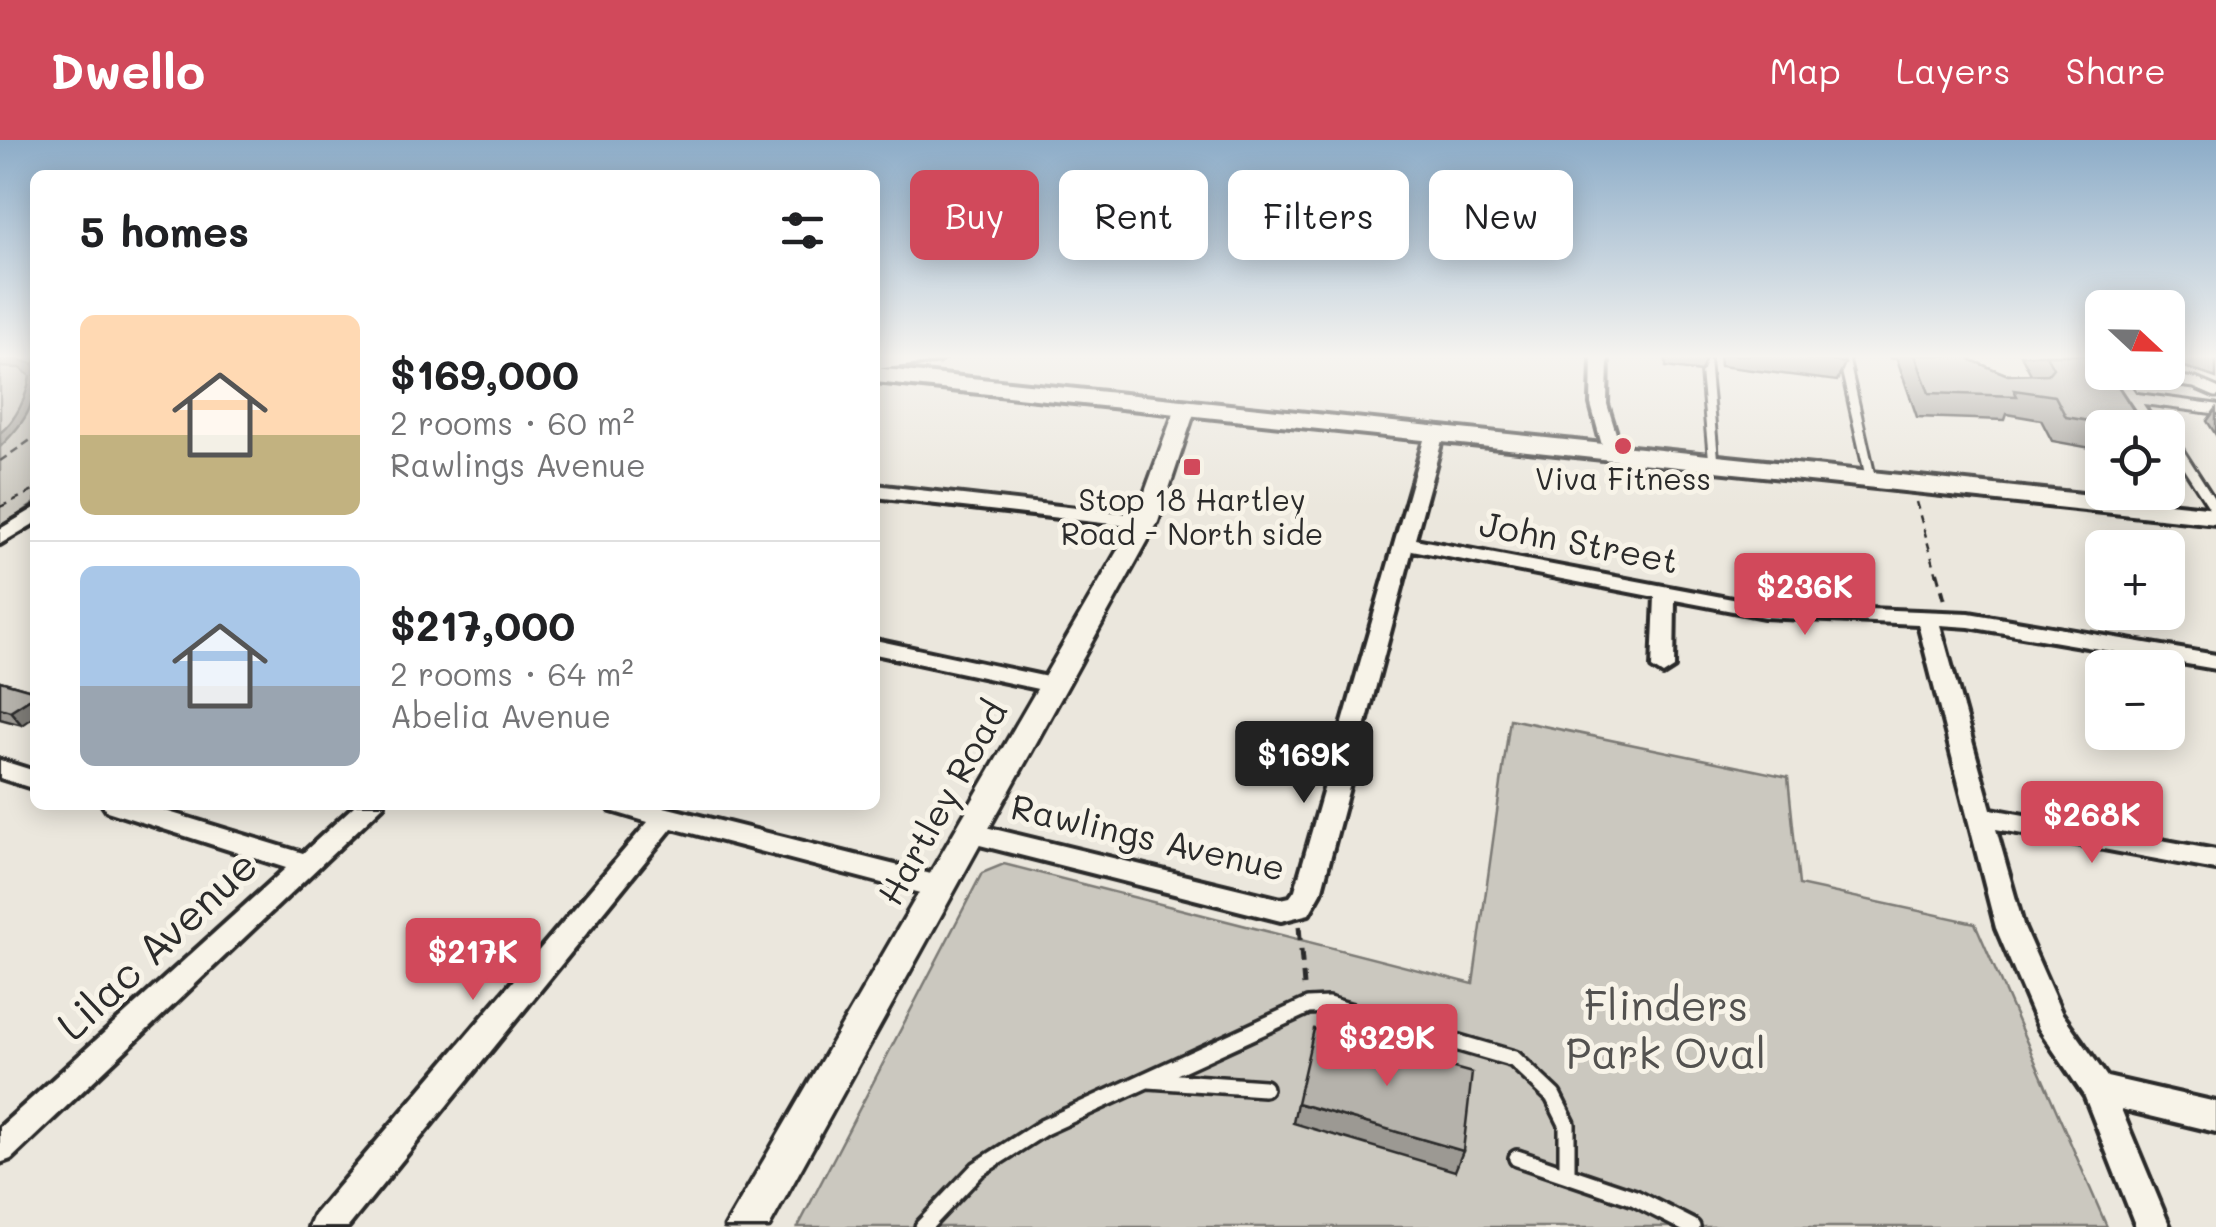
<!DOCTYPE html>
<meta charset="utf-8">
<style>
body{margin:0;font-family:Mali,sans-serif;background:#f6f6f6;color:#202124;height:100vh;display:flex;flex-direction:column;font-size:38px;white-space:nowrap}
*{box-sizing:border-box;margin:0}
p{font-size:32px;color:#757577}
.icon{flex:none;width:55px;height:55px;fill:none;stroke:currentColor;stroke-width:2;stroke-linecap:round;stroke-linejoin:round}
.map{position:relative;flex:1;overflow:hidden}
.drawer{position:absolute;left:30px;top:30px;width:850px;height:640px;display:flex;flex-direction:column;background:#fff;border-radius:15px;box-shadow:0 5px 25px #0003}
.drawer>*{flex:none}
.guide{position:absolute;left:910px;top:30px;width:950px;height:90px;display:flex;gap:20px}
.needle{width:65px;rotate:112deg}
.fabs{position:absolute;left:2085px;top:150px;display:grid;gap:20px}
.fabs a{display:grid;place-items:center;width:100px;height:100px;border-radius:15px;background:#fff;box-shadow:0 5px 25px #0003;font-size:50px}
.price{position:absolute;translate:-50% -85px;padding:0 22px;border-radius:10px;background:#d1495b;color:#fff;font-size:32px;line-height:65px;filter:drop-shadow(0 2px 5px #0008)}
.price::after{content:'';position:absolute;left:50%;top:60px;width:30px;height:22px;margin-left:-15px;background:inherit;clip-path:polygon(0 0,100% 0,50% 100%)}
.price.active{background:#222;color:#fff}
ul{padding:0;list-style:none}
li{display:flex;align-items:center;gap:30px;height:250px;padding:0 50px}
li+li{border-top:2px solid #e0e0e0}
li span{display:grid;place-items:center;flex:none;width:280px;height:200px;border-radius:15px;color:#555}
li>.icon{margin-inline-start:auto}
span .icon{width:120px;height:120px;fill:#fffc;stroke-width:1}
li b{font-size:42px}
h2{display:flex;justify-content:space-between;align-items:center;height:120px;padding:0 50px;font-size:42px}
.tag{padding:0 35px;border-radius:15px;background:#fff;box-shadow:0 5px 25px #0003;font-size:35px;line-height:90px}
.tag.active{background:#d1495b;color:#fff}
header{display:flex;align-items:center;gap:60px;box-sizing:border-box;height:140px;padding:0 50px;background:#d1495b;color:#fff}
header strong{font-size:48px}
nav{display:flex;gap:55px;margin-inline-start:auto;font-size:35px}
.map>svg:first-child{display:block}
.green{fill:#cbc8bf;stroke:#7b7a75;stroke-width:2.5}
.water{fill:#a29f98;stroke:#72716c;stroke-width:2.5}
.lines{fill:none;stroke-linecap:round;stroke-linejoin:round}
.service-far1-casing{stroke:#2b2b2b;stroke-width:15}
.service-casing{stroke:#2b2b2b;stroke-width:22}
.minor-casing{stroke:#2b2b2b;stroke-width:8}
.tertiary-casing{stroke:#2b2b2b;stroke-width:7}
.secondary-casing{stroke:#2b2b2b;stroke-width:8}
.path-far2{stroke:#2b2b2b;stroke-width:2.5;stroke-dasharray:8 6;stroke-linecap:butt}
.path-far1{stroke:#2b2b2b;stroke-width:4;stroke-dasharray:10 8;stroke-linecap:butt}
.path{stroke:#2b2b2b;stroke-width:5;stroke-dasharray:14 10;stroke-linecap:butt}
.service-far1{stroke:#f7f3e8;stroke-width:9}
.service{stroke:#f7f3e8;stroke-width:15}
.minor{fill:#f7f3e8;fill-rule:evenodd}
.tertiary{fill:#f7f3e8;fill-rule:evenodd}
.secondary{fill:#f7f3e8;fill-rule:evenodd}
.wall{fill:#9c9993;stroke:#2b2b2b;stroke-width:2.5}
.shaded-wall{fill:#7f7d78;stroke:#2b2b2b;stroke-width:2.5}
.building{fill:#b5b2ab;stroke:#2b2b2b;stroke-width:2.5}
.poi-dot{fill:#d1495b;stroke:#f7f3e8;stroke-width:4}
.labels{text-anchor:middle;stroke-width:10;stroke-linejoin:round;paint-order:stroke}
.far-poi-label{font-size:30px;fill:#2b2b2b;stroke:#f7f3e8}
.street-label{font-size:35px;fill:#2b2b2b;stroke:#f7f3e8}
.near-street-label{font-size:42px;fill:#2b2b2b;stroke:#f7f3e8}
.near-park-label{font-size:42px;fill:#535250;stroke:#f7f3e8}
</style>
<header>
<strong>Dwello</strong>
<nav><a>Map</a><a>Layers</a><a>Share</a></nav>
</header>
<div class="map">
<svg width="2216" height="1087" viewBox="0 0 2216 1087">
<rect width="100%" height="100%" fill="#ebe7dd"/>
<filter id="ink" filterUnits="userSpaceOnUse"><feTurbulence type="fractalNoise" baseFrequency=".01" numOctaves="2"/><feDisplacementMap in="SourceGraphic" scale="20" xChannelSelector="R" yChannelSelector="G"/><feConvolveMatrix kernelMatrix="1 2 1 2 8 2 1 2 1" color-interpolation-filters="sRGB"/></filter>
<g filter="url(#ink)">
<path class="green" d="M0 215H35V363L0 388Z
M1510 579 1788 637 1799 745 1975 783 2107 1087H798L982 733 1004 724 1473 844Z"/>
<path class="water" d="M0 217 35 224C35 266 30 277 0 307V293C16 280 27 257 30 236L20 228 0 227Z"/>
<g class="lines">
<defs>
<path id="service-far1" d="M1704 215 1714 324
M1843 215 1871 340
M2116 232 2146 277 2158 288
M2116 233 2195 243 2216 252
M2133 258 2216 269
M2168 295 2216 370"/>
<path id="service" d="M1149 940 1264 948
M1517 1018 1635 1058 1692 1087
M923 1087 978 1029 1044 987 1308 866 1328 865 1514 919 1553 956 1567 984V1034"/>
<path id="minor" d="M1592 215H1608L1607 264 1622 313 1613 318 1604 313 1591 264Z
M1435 288 1444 293 1415 399 1764 465 1969 473 2216 515V529L1969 487 1940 485 1991 669 2216 710V730L1996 689 2024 788 2061 872 2107 937 2216 962V992L2121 969 2170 1087H2136L2085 957 2039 889 1996 788 1918 484 1764 477 1675 460 1674 528 1663 535 1652 528 1655 457 1412 410 1321 753 1309 774 1281 781 960 700 956 693 960 686 969 683 1281 759 1290 757 1295 750 1426 293Z
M875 345 1146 376 1156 382 1146 388 875 357Z
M35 368V383L0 404V389Z
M875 500 1052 538 1063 545 1052 552 875 514Z
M0 620 35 631V649L0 638Z
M103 665H146L303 713 355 665H384L11 1019 0 1023V987L286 728 107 671Z
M607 665H656L939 736 948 740 952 747 948 754 939 758 672 688 348 1087H309L314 1075 648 682 611 671Z"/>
<path id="tertiary" d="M893 215H947V216L938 222 875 229V217Z
M1186 261 1196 267 1158 382 769 1087H725L1134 382 1176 267Z"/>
<path id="secondary" d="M875 228 2216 368V384L875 242Z"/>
</defs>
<use href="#service-far1" class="service-far1-casing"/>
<use href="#service" class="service-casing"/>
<use href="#minor" class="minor-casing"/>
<use href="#tertiary" class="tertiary-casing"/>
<use href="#secondary" class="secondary-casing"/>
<path class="path-far2" d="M0 321 35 297
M1916 362 1937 435
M0 367 35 350"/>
<path class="path-far1" d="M1937 432 1946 464"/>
<path class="path" d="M1299 786 1304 846"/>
<use href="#service-far1" class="service-far1"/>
<use href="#service" class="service"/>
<use href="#minor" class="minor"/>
<use href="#tertiary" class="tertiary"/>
<use href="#secondary" class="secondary"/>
</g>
<path class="wall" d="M1666 215H1707L1701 232 1666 227Z
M1719 215H1842L1845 223 1837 241 1720 226Z
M1889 215H1969L1971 220 2008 235 2031 234 2021 215H2097L2145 288H2102V310L2052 301 2041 280 2006 274 2004 280 1917 277 1897 219 1890 218Z
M2168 215H2216V238L2168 221Z
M2216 269V295L2207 281Z
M0 541 35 551V576L22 585 0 579Z
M1297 963 1463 1011 1455 1031 1293 983Z"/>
<path class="shaded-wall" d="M35 555V576L22 585 10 571Z"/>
<path class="building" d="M1782 215H1842L1845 223Z
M1915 215H1969L1971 220 2008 235 2048 234 2053 228 2046 215H2097L2102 223V232H2109L2145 288H2130L2066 277 2055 256 2014 250 2017 256 1929 253Z
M0 541 35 551V555L10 571 0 568Z
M1314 889 1472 933 1463 1011 1297 963Z"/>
</g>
<linearGradient id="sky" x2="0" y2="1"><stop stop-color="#8cacc8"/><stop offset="0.59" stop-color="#f6f4f0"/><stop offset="1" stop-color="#f6f4f0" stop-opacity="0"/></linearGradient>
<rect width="2216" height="367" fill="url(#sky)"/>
<g class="poi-dot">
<circle cx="1623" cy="306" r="10"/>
<rect x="1182" y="317" width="20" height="20" rx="5"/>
</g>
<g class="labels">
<g class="far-poi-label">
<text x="1623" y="350">Viva Fitness</text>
<text x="1192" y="371">Stop 18 Hartley<tspan x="1192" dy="34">Road - North side</tspan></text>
</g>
<g class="street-label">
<text transform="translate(1579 403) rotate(11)" y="12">John Street</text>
<text transform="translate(943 663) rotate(-61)" y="12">Hartley Road</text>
<text transform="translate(1148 698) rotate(13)" y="12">Rawlings Avenue</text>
</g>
<g class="near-street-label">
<text transform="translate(157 805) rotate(-43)" y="15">Lilac Avenue</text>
</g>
<g class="near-park-label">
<text x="1666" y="881">Flinders<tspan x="1666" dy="48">Park Oval</tspan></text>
</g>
</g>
</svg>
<div class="fabs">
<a><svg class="needle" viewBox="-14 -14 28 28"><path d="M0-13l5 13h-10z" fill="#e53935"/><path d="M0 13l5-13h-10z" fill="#757577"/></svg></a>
<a><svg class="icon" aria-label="locate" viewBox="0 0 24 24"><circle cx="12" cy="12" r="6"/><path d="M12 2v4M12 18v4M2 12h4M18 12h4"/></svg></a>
<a>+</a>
<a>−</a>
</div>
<b class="price" style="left:1805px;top:498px">$236K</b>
<b class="price active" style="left:1304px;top:666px">$169K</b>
<b class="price" style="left:2092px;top:726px">$268K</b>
<b class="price" style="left:473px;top:863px">$217K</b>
<b class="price" style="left:1387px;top:949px">$329K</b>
<div class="guide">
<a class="tag active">Buy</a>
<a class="tag">Rent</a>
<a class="tag">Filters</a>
<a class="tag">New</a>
</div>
<section class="drawer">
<h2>5 homes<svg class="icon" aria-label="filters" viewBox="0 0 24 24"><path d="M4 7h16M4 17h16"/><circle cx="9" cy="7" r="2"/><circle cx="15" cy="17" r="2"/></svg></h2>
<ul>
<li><span style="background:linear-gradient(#ffd9b3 60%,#c2b280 0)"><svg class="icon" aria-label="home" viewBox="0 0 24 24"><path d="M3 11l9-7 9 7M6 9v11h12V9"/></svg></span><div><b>$169,000</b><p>2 rooms · 60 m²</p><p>Rawlings Avenue</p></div></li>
<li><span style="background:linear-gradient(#a9c7e8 60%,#9aa5b1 0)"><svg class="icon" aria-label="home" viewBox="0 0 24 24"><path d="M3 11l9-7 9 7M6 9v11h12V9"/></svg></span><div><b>$217,000</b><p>2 rooms · 64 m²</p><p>Abelia Avenue</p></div></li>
</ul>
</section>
</div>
